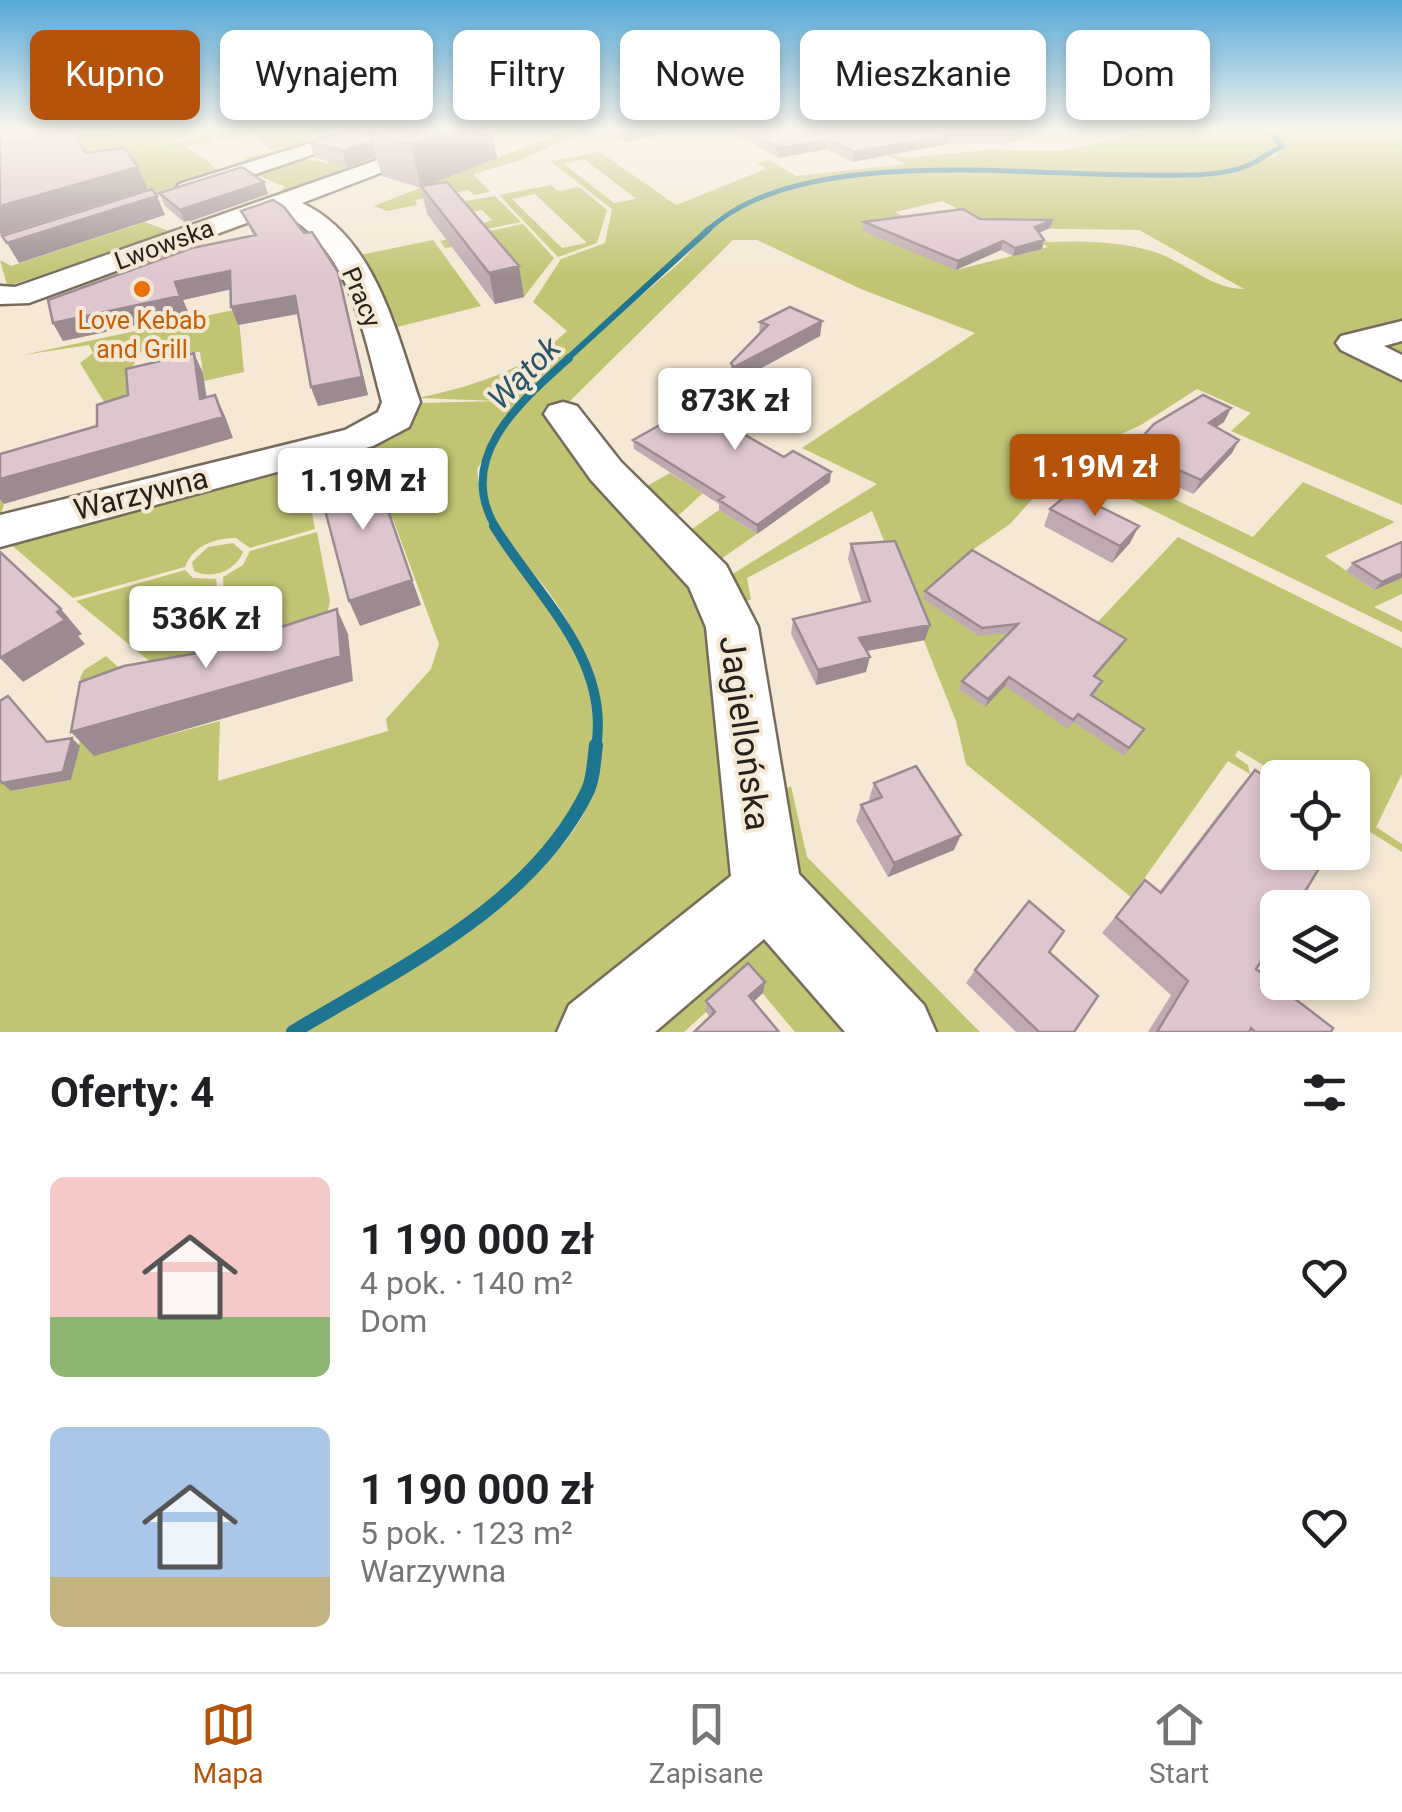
<!DOCTYPE html>
<html lang="pl">
<meta charset="utf-8">
<style>
body{margin:0;font-family:Roboto,sans-serif;background:#f2f2f2;color:#202124;height:100vh;display:flex;flex-direction:column;font-size:38px;white-space:nowrap}
*{box-sizing:border-box;margin:0}
p{font-size:32px;color:#757577}
.icon{flex:none;width:55px;height:55px;fill:none;stroke:currentColor;stroke-width:2;stroke-linecap:round;stroke-linejoin:round}
.map{position:relative;height:1032px;overflow:hidden}
.panel{display:flex;flex-direction:column;background:#fff;flex:1}
.panel>*{flex:none}
.guide{position:absolute;left:30px;top:30px;width:1342px;height:90px;display:flex;gap:20px}
.tools{position:absolute;left:1260px;top:760px;display:grid;gap:20px}
.tools a{display:grid;place-items:center;width:110px;height:110px;border-radius:15px;background:#fff;box-shadow:0 5px 15px #0003;font-size:50px}
.price{position:absolute;translate:-50% -85px;padding:0 22px;border-radius:10px;background:#fff;color:#222;font-size:32px;line-height:65px;filter:drop-shadow(0 2px 5px #0008)}
.price::after{content:'';position:absolute;left:50%;top:60px;width:30px;height:22px;margin-left:-15px;background:inherit;clip-path:polygon(0 0,100% 0,50% 100%)}
.price.current{background:#b45309;color:#fff}
ul{padding:0;list-style:none}
li{display:flex;align-items:center;gap:30px;height:250px;padding:0 50px}
li span{display:grid;place-items:center;flex:none;width:280px;height:200px;border-radius:15px;color:#555}
li>.icon{margin-inline-start:auto}
span .icon{width:120px;height:120px;fill:#fffc;stroke-width:1}
li b{font-size:42px}
h2{display:flex;justify-content:space-between;align-items:center;height:120px;padding:0 50px;font-size:42px}
.pill{padding:0 35px;border-radius:15px;background:#fff;box-shadow:0 5px 15px #0003;font-size:35px;line-height:90px}
.pill.current{background:#b45309;color:#fff}
.dock{display:flex;justify-content:space-around;align-items:center;height:140px;border-top:2px solid #e0e0e0;background:#fff;font-size:28px;color:#757577}
.dock a{display:grid;justify-items:center;gap:5px}
.dock .current{color:#b45309}
.map>svg:first-child{display:block}
.green{fill:#c1c573;fill-rule:evenodd}
.lines{fill:none;stroke-linecap:round;stroke-linejoin:round}
.stream-far4{stroke:#1e7590;stroke-width:5}
.stream-far3{stroke:#1e7590;stroke-width:6}
.stream-far2{stroke:#1e7590;stroke-width:8}
.stream-far1{stroke:#1e7590;stroke-width:10}
.stream{stroke:#1e7590;stroke-width:14}
.minor-casing{stroke:#776c5b;stroke-width:5}
.minor{fill:#fff;fill-rule:evenodd}
.wall{fill:#bfaab1}
.shaded-wall{fill:#9b8b90}
.building{fill:#dec6ce;stroke:#9b8b90;stroke-width:2.5}
.food-dot{fill:#e8710a;stroke:#f5e8d5;stroke-width:4}
.labels{text-anchor:middle;stroke-width:8;stroke-linejoin:round;paint-order:stroke}
.far-street-label{font-size:25px;fill:#26211a;stroke:#f5e8d5}
.far-food-label{font-size:25px;fill:#c56008;stroke:#f5e8d5}
.street-label{font-size:30px;fill:#26211a;stroke:#f5e8d5}
.water-label{font-size:32px;font-style:italic;fill:#285769;stroke:#f5e8d5}
.near-street-label{font-size:35px;fill:#26211a;stroke:#f5e8d5}
</style>
<div class="map">
<svg width="1402" height="1032" viewBox="0 0 1402 1032">
<rect width="100%" height="100%" fill="#f5e8d5"/>
<path class="green" d="M7 131H89L77 135 120 131 128 138 132 136 126 131H215L128 151 208 135 214 141 185 147 203 158 216 156 205 159 220 173 121 203 117 198 150 191 135 169Z
M227 131H304L315 140 249 164 244 158 272 152 253 134 219 140 213 134Z
M566 131H585L518 161 473 174 490 192 474 195 469 190 415 200 417 205 387 211 374 206Z
M1148 131H1267L1279 146 1271 156 1239 167 1275 157 1283 146 1270 131H1402V505L1231 431 1251 413 1197 389 1141 425 1079 453 1253 537 1303 482 1395 522 1325 556 1374 590 1402 578V594L1374 607 1402 621V632L1062 466 1010 524 968 553 1093 627 1178 537 1402 648V774L1376 827 1402 844V852L1353 821 1352 778 1283 777 1238 750 1235 756 1248 765 1250 774 1228 761 1131 897 966 764 956 721 872 511 747 578 751 600 742 601 731 575 877 484 802 448 975 333 861 289 757 240H733L568 403 706 579 759 865 581 1032H299C377 983 554 891 588 804 601 771 603 735 597 700 589 654 564 608 533 573 511 549 471 504 482 468 499 408 632 306 681 261 695 248 707 229 723 217 745 202 777 195 797 182L720 216 511 416 477 469 481 502 504 546 544 592 586 668 595 726 594 763 581 806 555 845 454 928 285 1032H0V776L12 791 71 780 88 704 80 678 84 670 106 656 135 682 94 755 220 721 218 781 388 731 386 719 431 669 439 644 393 519 333 501 322 459C356 450 412 443 419 403L499 401 418 398C475 385 523 372 567 331L533 302 561 259 605 243 612 209 550 161 600 152 676 205 766 169 757 163 770 160 796 176 907 164 878 152 905 158 986 150 1061 151ZM584 159 635 198 636 199 614 203 564 164ZM942 201 997 228 1139 230 1244 289C1213 289 1187 264 1158 253 1119 240 1080 241 1040 242L1048 247 956 270 908 219 895 212Z
M390 140 416 147 278 195 285 187 253 173 300 158 327 163Z
M551 185 558 191 579 187 607 210 597 243 558 257 499 195ZM535 194 586 242V243L562 248 512 199Z
M495 196 521 222 454 236 492 220 482 210 440 218 431 207Z
M145 222 169 231 12 285H7L0 260 11 266Z
M523 224 554 258 524 297 449 241 452 247 445 248 440 241Z
M433 240 481 306 385 330 397 323 375 277 365 282 362 278 373 273 364 258 353 262 355 256Z
M238 309 244 372 204 381 200 352H141L128 374 132 413 1 480 4 504 0 518V473L104 420 109 410 80 363 93 353 89 345 23 355Z
M303 464 315 529 250 548 236 538C214 538 193 546 185 567L73 598 9 543Z
M670 473 703 493 680 514 670 516 643 494 647 486Z
M719 510 757 534 718 561 688 540 692 529Z
M317 532 330 601 327 614 230 651 226 625 241 615 246 605 241 595 224 594 223 577 243 565 250 551Z
M233 543 243 552C235 571 213 580 194 571L192 562 208 547Z
M185 570 193 578 216 579 218 596 200 609 197 620 204 626H220L224 653 154 665 76 601Z
M791 786 807 857 980 1032H931L790 883 778 792Z
M760 930 865 1032H795L747 975 684 1032H632Z"/>
<g class="lines">
<path class="stream-far4" d="M707 231C797 144 1025 176 1143 175 1176 175 1219 178 1249 165 1260 160 1271 152 1282 146L1269 131"/>
<path class="stream-far3" d="M566 360 709 229"/>
<path class="stream-far2" d="M496 528C454 458 519 403 569 358"/>
<path class="stream-far1" d="M494 526C536 595 611 658 596 748"/>
<path class="stream" d="M293 1032C397 969 533 906 588 790 594 777 594 759 596 745"/>
<defs>
<path id="minor" d="M350 131H382L197 194H179L176 189 179 184Z
M460 131H490L302 203C375 237 396 332 420 402L409 427 373 446 0 547V515L345 430 378 412 382 402C363 332 350 247 279 211L29 303 0 304V286L15 287Z
M1402 321V341L1384 346 1402 355V380L1341 350 1336 343 1341 336Z
M563 402 577 406 621 462 726 565 758 627 799 874 924 1005 936 1032H845L764 939 655 1032H557L569 1005 731 876 706 627 689 587 591 480 544 414 549 406Z"/>
</defs>
<use href="#minor" class="minor-casing"/>
<use href="#minor" class="minor"/>
</g>
<path class="wall" d="M344 131H492L497 158 427 185 519 266 524 297 495 304 427 214 421 188 382 176 376 157 347 167 314 157 310 142Z
M608 131H673L624 142Z
M732 131H1045L1004 144H948L852 162 827 149 778 158Z
M159 193 268 194 185 223 165 206Z
M241 211 304 233 338 272 368 395 318 406 311 387 298 314 238 325 231 307 230 289 183 300 189 314 63 341 53 323 253 235Z
M980 219 1050 228 1039 233 1044 240 1042 249 1013 256 1001 250 956 270 862 231 864 222Z
M822 321 820 336 734 383 731 379V363L759 334 760 322Z
M782 376 781 385 776 390V399L743 434 830 482 757 534 719 510V504L634 449 633 440 720 431Z
M1224 422 1216 427 1232 453 1193 494 1125 462 1131 449Z
M1050 509 1130 543 1112 563 1044 526Z
M851 544 925 640 866 651V672L816 685 791 634 793 619 862 603 848 559Z
M1353 563 1402 578 1374 590 1346 571Z
M925 591 1126 639 1121 647 1095 677 1098 690 1093 696 1144 729 1124 756 1074 722 1068 729 1005 686 985 707 959 689 962 681 1009 633 979 636 923 599Z
M1255 770 1256 969 1331 1032H1148L1171 995 1102 933 1145 880 1159 892 1239 788Z
M874 783 954 850 888 877 856 821 861 805 871 801 869 799Z
M975 970 1074 1032H1016L966 983Z
M765 982 763 993 710 1017 706 1012V1001Z"/>
<path class="shaded-wall" d="M405 131H492L497 158 421 188 411 144Z
M630 131H673L624 142V132Z
M1019 131H1045L1004 144 1007 135Z
M950 135 948 144 852 162 854 152Z
M828 140 827 149 778 158V148Z
M372 142 376 157 347 167 343 151Z
M138 167 148 189 1 235 0 233V206Z
M264 182 268 194 185 223 180 210Z
M157 196 165 215 19 263 7 243Z
M1053 220 1050 228 1032 236 1035 227Z
M1044 240 1042 249 1013 256 1015 248Z
M1003 241 1001 250 956 270 958 261Z
M519 266 524 297 495 304 489 273Z
M230 271 237 288 183 300 189 314 63 341 53 323 175 282Z
M338 272 368 395 318 406 311 387Z
M295 296 302 313 238 325 231 307Z
M822 321 820 336 734 383V367Z
M194 353 203 373 210 420 200 399Z
M782 376 781 385 776 390V399L738 441V431L770 388Z
M215 395 225 416 233 438 4 504 0 499V479Z
M1231 408 1224 422 1202 437 1209 423Z
M1239 440 1232 453 1193 494 1201 480Z
M372 464 421 605 360 626 349 601Z
M831 472 830 482 757 534V525Z
M1139 526 1130 543 1112 563 1120 546Z
M1402 573V578L1374 590 1382 582Z
M61 609 82 634 78 636 85 644 23 682 0 658Z
M337 609 348 634 353 681 94 756 71 732Z
M930 625 925 640 856 653 859 638Z
M1126 639 1121 647 1089 684 1094 676Z
M870 657 866 672 816 685 818 670Z
M1009 677 1005 686 985 707 988 699Z
M72 738 80 746 71 780 11 791 2 783Z
M961 835 954 850 888 877 894 863Z
M765 982 763 993 748 1007 749 996Z"/>
<path class="building" d="M0 131H73L86 153 125 148 138 167 0 206Z
M344 131H380L371 134 372 142 343 151 310 142Z
M380 131H450L411 144 371 134Z
M748 131H1019L1007 135H950L854 152 828 140 778 148Z
M242 167 264 182 180 210 159 193Z
M447 182 519 266 489 273 421 186Z
M152 189 157 196 7 243 2 236Z
M273 200 284 207 304 233 312 232 338 272 362 377 311 387 295 296 231 307 230 271 175 282 180 296 53 323 48 300 192 248 256 235 241 211Z
M963 209 980 219 1053 220 1035 227 1044 240 1015 248 1003 241 958 261 864 222Z
M790 307 822 321 734 367 731 363 768 325 760 322Z
M194 353 200 399 215 395 223 417 0 479V454L97 426V405L128 395 126 369Z
M759 370 782 376 770 388 776 390 738 431 784 457 793 451 831 472 757 525 719 500 724 497 633 440 685 411 721 432 719 392Z
M1203 395 1231 408 1209 423 1239 440 1201 480 1131 449 1154 424Z
M372 464 412 580 349 601 319 487 327 485 324 477Z
M1070 492 1139 526 1120 546 1050 509Z
M895 541 930 625 859 638 870 657 818 670 793 619 870 601 851 544Z
M1402 542V573L1382 582 1353 563Z
M972 550 1126 639 1094 676 1102 681 1091 695 1144 729 1129 748 1078 714 1073 720 1009 677 988 699 962 681 1018 624 982 628 925 591Z
M0 552 61 609 57 612 65 620 0 658Z
M337 609 341 656 71 732 80 682 124 666 203 652Z
M8 696 47 742 72 738 63 772 2 783 0 780V701Z
M916 766 961 835 894 863 861 805 882 797 874 783Z
M1255 770 1278 785V852H1329L1295 908H1278V935L1256 969 1333 1028 1331 1032H1255L1251 1028 1249 1032H1157L1188 981 1116 917 1145 880 1161 893Z
M1029 901 1064 931 1049 952 1098 996 1074 1032H1039L975 970Z
M748 963 765 982 749 996 779 1032H694L715 1012 706 1001Z"/>
<linearGradient id="sky" x2="0" y2="1"><stop stop-color="#55a9d9"/><stop offset="0.47" stop-color="#faf5ec"/><stop offset="1" stop-color="#faf5ec" stop-opacity="0"/></linearGradient>
<rect width="1402" height="276" fill="url(#sky)"/>
<circle class="food-dot" cx="142" cy="289" r="10"/>
<g class="labels">
<g class="far-street-label">
<text transform="translate(164 244) rotate(-20)" y="9">Lwowska</text>
<text transform="translate(362 297) rotate(67)" y="9">Pracy</text>
</g>
<g class="far-food-label">
<text x="142" y="329">Love Kebab<tspan x="142" dy="29">and Grill</tspan></text>
</g>
<g class="street-label">
<text transform="translate(141 494) rotate(-14)" y="10">Warzywna</text>
</g>
<g class="water-label">
<text transform="translate(524 373) rotate(-45)" y="11">Wątok</text>
</g>
<g class="near-street-label">
<text transform="translate(745 733) rotate(82)" y="12">Jagiellońska</text>
</g>
</g>
</svg>
<div class="tools">
<a><svg class="icon" aria-label="locate" viewBox="0 0 24 24"><circle cx="12" cy="12" r="6"/><path d="M12 2v4M12 18v4M2 12h4M18 12h4"/></svg></a>
<a><svg class="icon" aria-label="layers" viewBox="0 0 24 24"><path d="M12 4l9 5-9 5-9-5zM3 14l9 5 9-5"/></svg></a>
</div>
<b class="price" style="left:735px;top:453px">873K zł</b>
<b class="price current" style="left:1095px;top:519px">1.19M zł</b>
<b class="price" style="left:363px;top:533px">1.19M zł</b>
<b class="price" style="left:206px;top:671px">536K zł</b>
<div class="guide">
<a class="pill current">Kupno</a>
<a class="pill">Wynajem</a>
<a class="pill">Filtry</a>
<a class="pill">Nowe</a>
<a class="pill">Mieszkanie</a>
<a class="pill">Dom</a>
</div>
</div>
<section class="panel">
<h2>Oferty: 4<svg class="icon" aria-label="filters" viewBox="0 0 24 24"><path d="M4 7h16M4 17h16"/><circle cx="9" cy="7" r="2"/><circle cx="15" cy="17" r="2"/></svg></h2>
<ul>
<li><span style="background:linear-gradient(#f6c9c9 70%,#8fb573 0)"><svg class="icon" aria-label="home" viewBox="0 0 24 24"><path d="M3 11l9-7 9 7M6 9v11h12V9"/></svg></span><div><b>1 190 000 zł</b><p>4 pok. · 140 m²</p><p>Dom</p></div><svg class="icon" aria-label="heart" viewBox="0 0 24 24"><path d="M12 20l-8-8c-3-5 5-10 8-4 3-6 11-1 8 4z"/></svg></li>
<li><span style="background:linear-gradient(#a9c7e8 75%,#c2b280 0)"><svg class="icon" aria-label="home" viewBox="0 0 24 24"><path d="M3 11l9-7 9 7M6 9v11h12V9"/></svg></span><div><b>1 190 000 zł</b><p>5 pok. · 123 m²</p><p>Warzywna</p></div><svg class="icon" aria-label="heart" viewBox="0 0 24 24"><path d="M12 20l-8-8c-3-5 5-10 8-4 3-6 11-1 8 4z"/></svg></li>
</ul>
</section>
<nav class="dock">
<a class="current"><svg class="icon" aria-label="map" viewBox="0 0 24 24"><path d="M3 6l6-2 6 2 6-2v14l-6 2-6-2-6 2zM9 4v14M15 6v14"/></svg>Mapa</a>
<a><svg class="icon" aria-label="saved" viewBox="0 0 24 24"><path d="M7 4h10v16l-5-4-5 4z"/></svg>Zapisane</a>
<a><svg class="icon" aria-label="home" viewBox="0 0 24 24"><path d="M3 11l9-7 9 7M6 9v11h12V9"/></svg>Start</a>
</nav>
